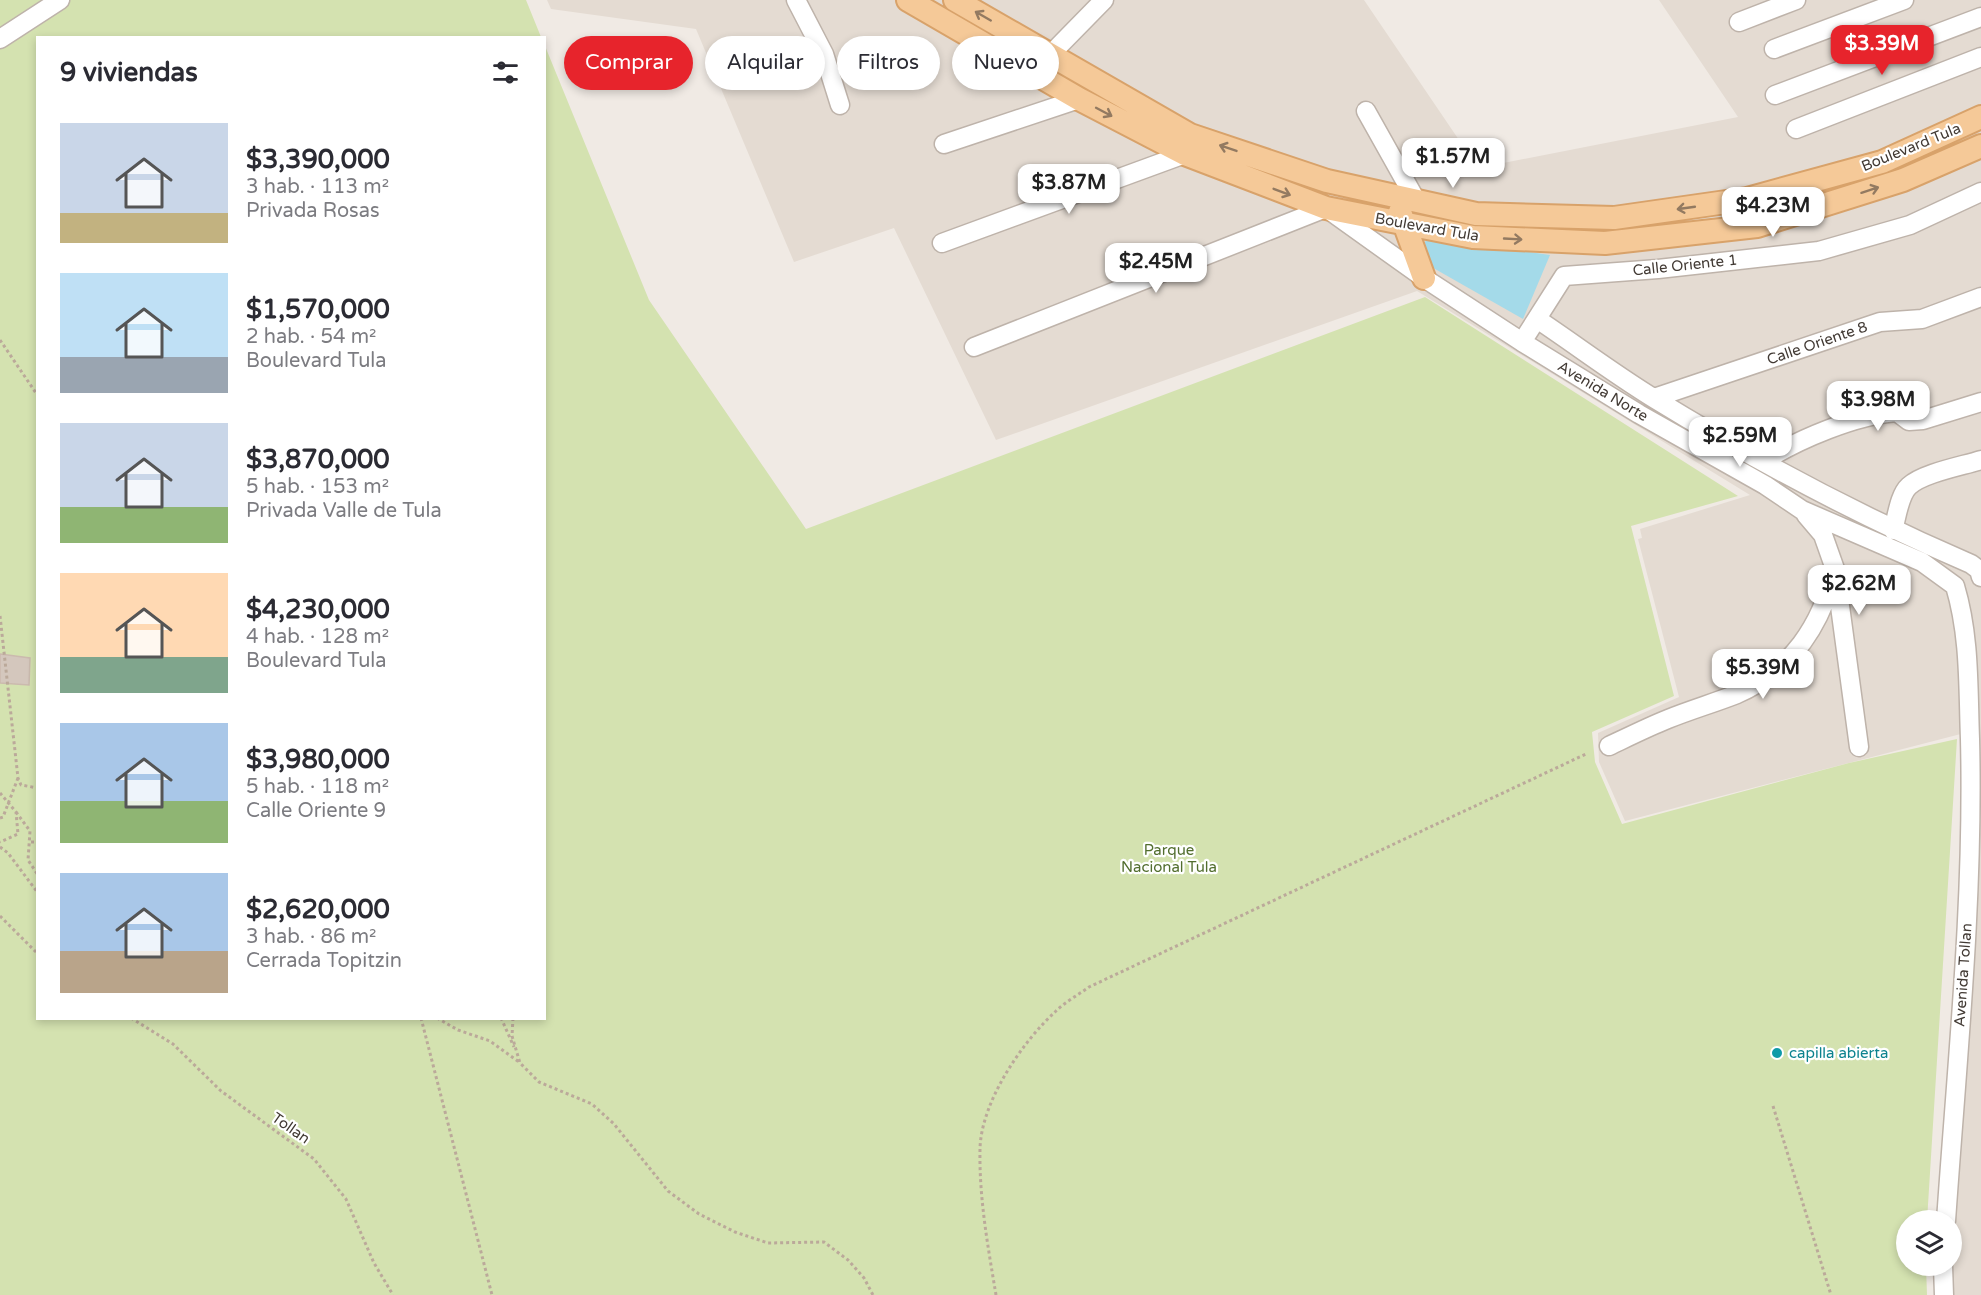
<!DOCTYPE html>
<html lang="es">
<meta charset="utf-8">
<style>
body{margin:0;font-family:"Varela Round",sans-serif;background:#f7f7f7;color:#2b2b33;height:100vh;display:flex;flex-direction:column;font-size:22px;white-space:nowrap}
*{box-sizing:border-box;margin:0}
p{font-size:20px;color:#7c7c81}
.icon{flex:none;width:33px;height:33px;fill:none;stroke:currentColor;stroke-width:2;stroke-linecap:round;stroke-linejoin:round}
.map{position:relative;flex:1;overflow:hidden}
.side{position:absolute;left:36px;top:36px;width:510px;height:984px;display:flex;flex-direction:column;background:#fff;border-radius:0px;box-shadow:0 3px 9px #0003}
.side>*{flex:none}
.guide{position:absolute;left:564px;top:36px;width:570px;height:54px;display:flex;gap:12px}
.controls{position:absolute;left:1896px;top:1210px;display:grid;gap:12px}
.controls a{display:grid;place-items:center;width:66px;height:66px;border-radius:50%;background:#fff;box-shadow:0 3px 9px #0003;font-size:30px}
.price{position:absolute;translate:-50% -51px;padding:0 14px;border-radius:12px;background:#fff;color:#222;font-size:20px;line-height:39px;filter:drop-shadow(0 2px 3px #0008)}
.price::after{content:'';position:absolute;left:50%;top:36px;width:18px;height:14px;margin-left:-9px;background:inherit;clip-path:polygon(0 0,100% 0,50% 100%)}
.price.active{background:#e7242c;color:#fff}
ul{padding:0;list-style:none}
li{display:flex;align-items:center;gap:18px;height:150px;padding:0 24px}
li span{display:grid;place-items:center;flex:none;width:168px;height:120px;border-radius:0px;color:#555}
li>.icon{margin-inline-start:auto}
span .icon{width:72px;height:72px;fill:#fffc;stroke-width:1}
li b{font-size:26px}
h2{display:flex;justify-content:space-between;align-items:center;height:72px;padding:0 24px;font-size:26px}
.pill{padding:0 21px;border-radius:27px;background:#fff;box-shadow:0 3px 9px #0003;font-size:21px;line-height:54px}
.pill.active{background:#e7242c;color:#fff}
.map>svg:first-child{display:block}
.residential{fill:#e4dbd2}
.green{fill:#d4e2b0}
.water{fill:#a4dae9}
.building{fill:#d4c7bd;stroke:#cbbaae;stroke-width:1.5}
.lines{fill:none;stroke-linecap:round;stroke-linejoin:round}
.minor-casing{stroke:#beb3aa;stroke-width:21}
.major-casing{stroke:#d8a26a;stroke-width:26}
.path{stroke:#bba99a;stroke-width:3;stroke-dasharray:3 3;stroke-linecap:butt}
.minor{stroke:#fff;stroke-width:18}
.major{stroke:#f5c998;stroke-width:22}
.oneway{stroke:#937a61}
.culture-dot{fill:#0f9aa8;stroke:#fff;stroke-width:2}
.labels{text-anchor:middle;stroke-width:4.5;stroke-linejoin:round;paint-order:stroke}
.street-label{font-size:15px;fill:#423a34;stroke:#fff}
.park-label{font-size:15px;fill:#526e2e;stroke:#fff}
.culture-label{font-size:15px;fill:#0d838f;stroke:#fff;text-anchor:start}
</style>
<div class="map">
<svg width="1981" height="1295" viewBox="0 0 1981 1295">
<rect width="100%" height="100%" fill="#f0eae4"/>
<path class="residential" d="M547 0H1364L1478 168 1738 117 1659 0H1981V1295H1949L1980 729 1625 821 1599 762 1598 733 1679 697 1638 539 1642 538 1640 529 1750 495 1417 291 996 440 894 228 794 262 696 29 551 9Z"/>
<path class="green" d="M0 0H526L541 37 38 38V1018H544L545 46 649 300 806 529 1425 297 1738 496 1631 526 1674 696 1592 732 1595 762 1622 824 1849 763 1957 739 1927 1221H1906V1266H1926L1927 1295H0Z"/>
<path class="water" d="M1429 237 1550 255 1523 319 1428 265 1420 248Z"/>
<path class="building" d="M0 654 30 658 29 685 0 683Z"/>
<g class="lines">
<defs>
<path id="minor" d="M796 0 824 54 840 105
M1739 22 1796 0
M0 39 60 0
M1774 49 1904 0
M1051 54 1104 0
M1775 95 1981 17
M1366 111 1417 202
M1796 129 1981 57
M944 144 1079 99
M942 243 1185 154
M1537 319C1576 345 1614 374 1655 399 1756 461 1862 517 1971 564L1979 570 1981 577
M1522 342 1564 276 1658 269 1819 251 1910 225 1981 192
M974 347 1326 208 1424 278 1522 342 1639 414 1765 485 1802 510 1922 562 1955 586C1970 636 1968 687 1970 739 1974 900 1957 1061 1946 1221
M1654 398 1880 322 1922 319 1981 297
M1764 461C1799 439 1856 415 1897 412L1909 421 1923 420 1981 402
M1806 515 1823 535 1835 569 1859 747
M1893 530C1897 517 1899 495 1909 486 1923 473 1962 466 1981 460
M1609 746C1628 737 1648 727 1668 719 1690 710 1714 703 1737 694 1792 670 1821 626 1835 569
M1943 1266 1944 1295"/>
<path id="major" d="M908 0 1079 99 1185 154 1326 208 1473 237 1605 243 1757 226 1903 180 1981 146
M955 0 1190 135 1327 181 1476 214 1614 218 1747 199 1882 162 1981 117
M1400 212 1424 278"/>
</defs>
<use href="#minor" class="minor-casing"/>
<use href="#major" class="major-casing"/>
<path class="path" d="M0 340 38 396
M0 616 18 778 21 785 38 788
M0 793 16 812 18 834 0 842
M16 812 30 831 28 860 38 875
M0 818 3 817 18 778
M31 842H38
M0 847 8 853 38 893
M0 916 38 954
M131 1018 173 1044 221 1091 314 1159 346 1199 374 1263 393 1295
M421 1018 492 1295
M437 1018 458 1030 490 1041 519 1062
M501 1018 514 1047
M513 1018 512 1036 520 1063 539 1082 592 1104 614 1124 668 1191 699 1214 735 1232 768 1243 824 1242 848 1260 864 1278 873 1295
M1773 1106 1831 1295
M996 1295C988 1247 979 1198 980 1149 981 1102 1022 1042 1056 1011 1065 1002 1078 995 1089 987L1586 754"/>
<use href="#minor" class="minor"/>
<use href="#major" class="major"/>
</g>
<defs><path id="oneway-shaft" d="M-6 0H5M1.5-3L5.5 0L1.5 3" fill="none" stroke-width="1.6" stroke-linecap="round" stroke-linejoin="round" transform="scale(1.5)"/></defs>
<g class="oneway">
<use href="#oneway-shaft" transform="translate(983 16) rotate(-150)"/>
<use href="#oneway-shaft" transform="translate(1104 112) rotate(28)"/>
<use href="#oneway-shaft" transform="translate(1228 148) rotate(-161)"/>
<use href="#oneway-shaft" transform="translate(1870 190) rotate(-18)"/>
<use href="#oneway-shaft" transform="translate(1282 192) rotate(21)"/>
<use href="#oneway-shaft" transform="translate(1686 208) rotate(172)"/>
<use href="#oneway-shaft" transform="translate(1513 239) rotate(3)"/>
</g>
<circle class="culture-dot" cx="1777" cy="1053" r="6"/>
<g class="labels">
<g class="street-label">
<text transform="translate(1911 147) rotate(-22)" y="5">Boulevard Tula</text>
<text transform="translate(1427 227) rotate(10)" y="5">Boulevard Tula</text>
<text transform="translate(1685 265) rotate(-6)" y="5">Calle Oriente 1</text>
<text transform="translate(1817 343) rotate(-19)" y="5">Calle Oriente 8</text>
<text transform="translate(1603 391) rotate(31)" y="5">Avenida Norte</text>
<text transform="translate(1963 975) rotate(-86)" y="5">Avenida Tollan</text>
<text transform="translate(291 1128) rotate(35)" y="5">Tollan</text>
</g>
<g class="park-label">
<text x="1169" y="855">Parque<tspan x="1169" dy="17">Nacional Tula</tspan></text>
</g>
<g class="culture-label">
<text x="1789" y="1058">capilla abierta</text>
</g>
</g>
</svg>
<div class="controls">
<a><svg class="icon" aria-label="layers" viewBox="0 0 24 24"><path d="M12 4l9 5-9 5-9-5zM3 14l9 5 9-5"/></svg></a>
</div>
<b class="price active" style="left:1882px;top:76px">$3.39M</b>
<b class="price" style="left:1453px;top:189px">$1.57M</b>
<b class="price" style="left:1069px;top:215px">$3.87M</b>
<b class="price" style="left:1773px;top:238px">$4.23M</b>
<b class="price" style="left:1156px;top:294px">$2.45M</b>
<b class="price" style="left:1878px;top:432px">$3.98M</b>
<b class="price" style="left:1740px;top:468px">$2.59M</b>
<b class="price" style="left:1859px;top:616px">$2.62M</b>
<b class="price" style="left:1763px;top:700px">$5.39M</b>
<div class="guide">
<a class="pill active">Comprar</a>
<a class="pill">Alquilar</a>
<a class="pill">Filtros</a>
<a class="pill">Nuevo</a>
</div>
<section class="side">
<h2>9 viviendas<svg class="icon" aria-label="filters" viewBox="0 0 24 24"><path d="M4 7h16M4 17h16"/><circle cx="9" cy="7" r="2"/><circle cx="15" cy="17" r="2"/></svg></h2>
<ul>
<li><span style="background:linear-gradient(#c9d6e8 75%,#c2b280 0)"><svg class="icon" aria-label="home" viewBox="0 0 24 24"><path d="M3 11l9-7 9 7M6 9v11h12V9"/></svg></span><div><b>$3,390,000</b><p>3 hab. · 113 m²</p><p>Privada Rosas</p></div></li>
<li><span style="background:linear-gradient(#bfe0f5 70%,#9aa5b1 0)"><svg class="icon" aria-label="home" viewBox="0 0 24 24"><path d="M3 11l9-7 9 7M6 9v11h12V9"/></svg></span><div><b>$1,570,000</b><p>2 hab. · 54 m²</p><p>Boulevard Tula</p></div></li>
<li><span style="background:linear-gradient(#c9d6e8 70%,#8fb573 0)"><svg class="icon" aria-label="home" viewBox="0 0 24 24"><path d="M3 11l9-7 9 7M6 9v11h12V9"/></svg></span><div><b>$3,870,000</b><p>5 hab. · 153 m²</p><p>Privada Valle de Tula</p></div></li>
<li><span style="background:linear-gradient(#ffd9b3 70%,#7fa58c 0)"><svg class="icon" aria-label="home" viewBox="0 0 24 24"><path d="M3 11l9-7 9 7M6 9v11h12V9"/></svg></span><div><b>$4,230,000</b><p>4 hab. · 128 m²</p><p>Boulevard Tula</p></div></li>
<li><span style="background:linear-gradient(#a9c7e8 65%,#8fb573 0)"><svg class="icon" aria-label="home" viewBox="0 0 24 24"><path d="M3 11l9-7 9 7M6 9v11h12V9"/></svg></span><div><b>$3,980,000</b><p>5 hab. · 118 m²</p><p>Calle Oriente 9</p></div></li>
<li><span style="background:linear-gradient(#a9c7e8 65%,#b9a48a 0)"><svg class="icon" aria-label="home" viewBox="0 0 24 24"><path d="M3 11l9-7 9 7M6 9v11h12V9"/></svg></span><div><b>$2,620,000</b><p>3 hab. · 86 m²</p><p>Cerrada Topitzin</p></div></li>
</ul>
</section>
</div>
